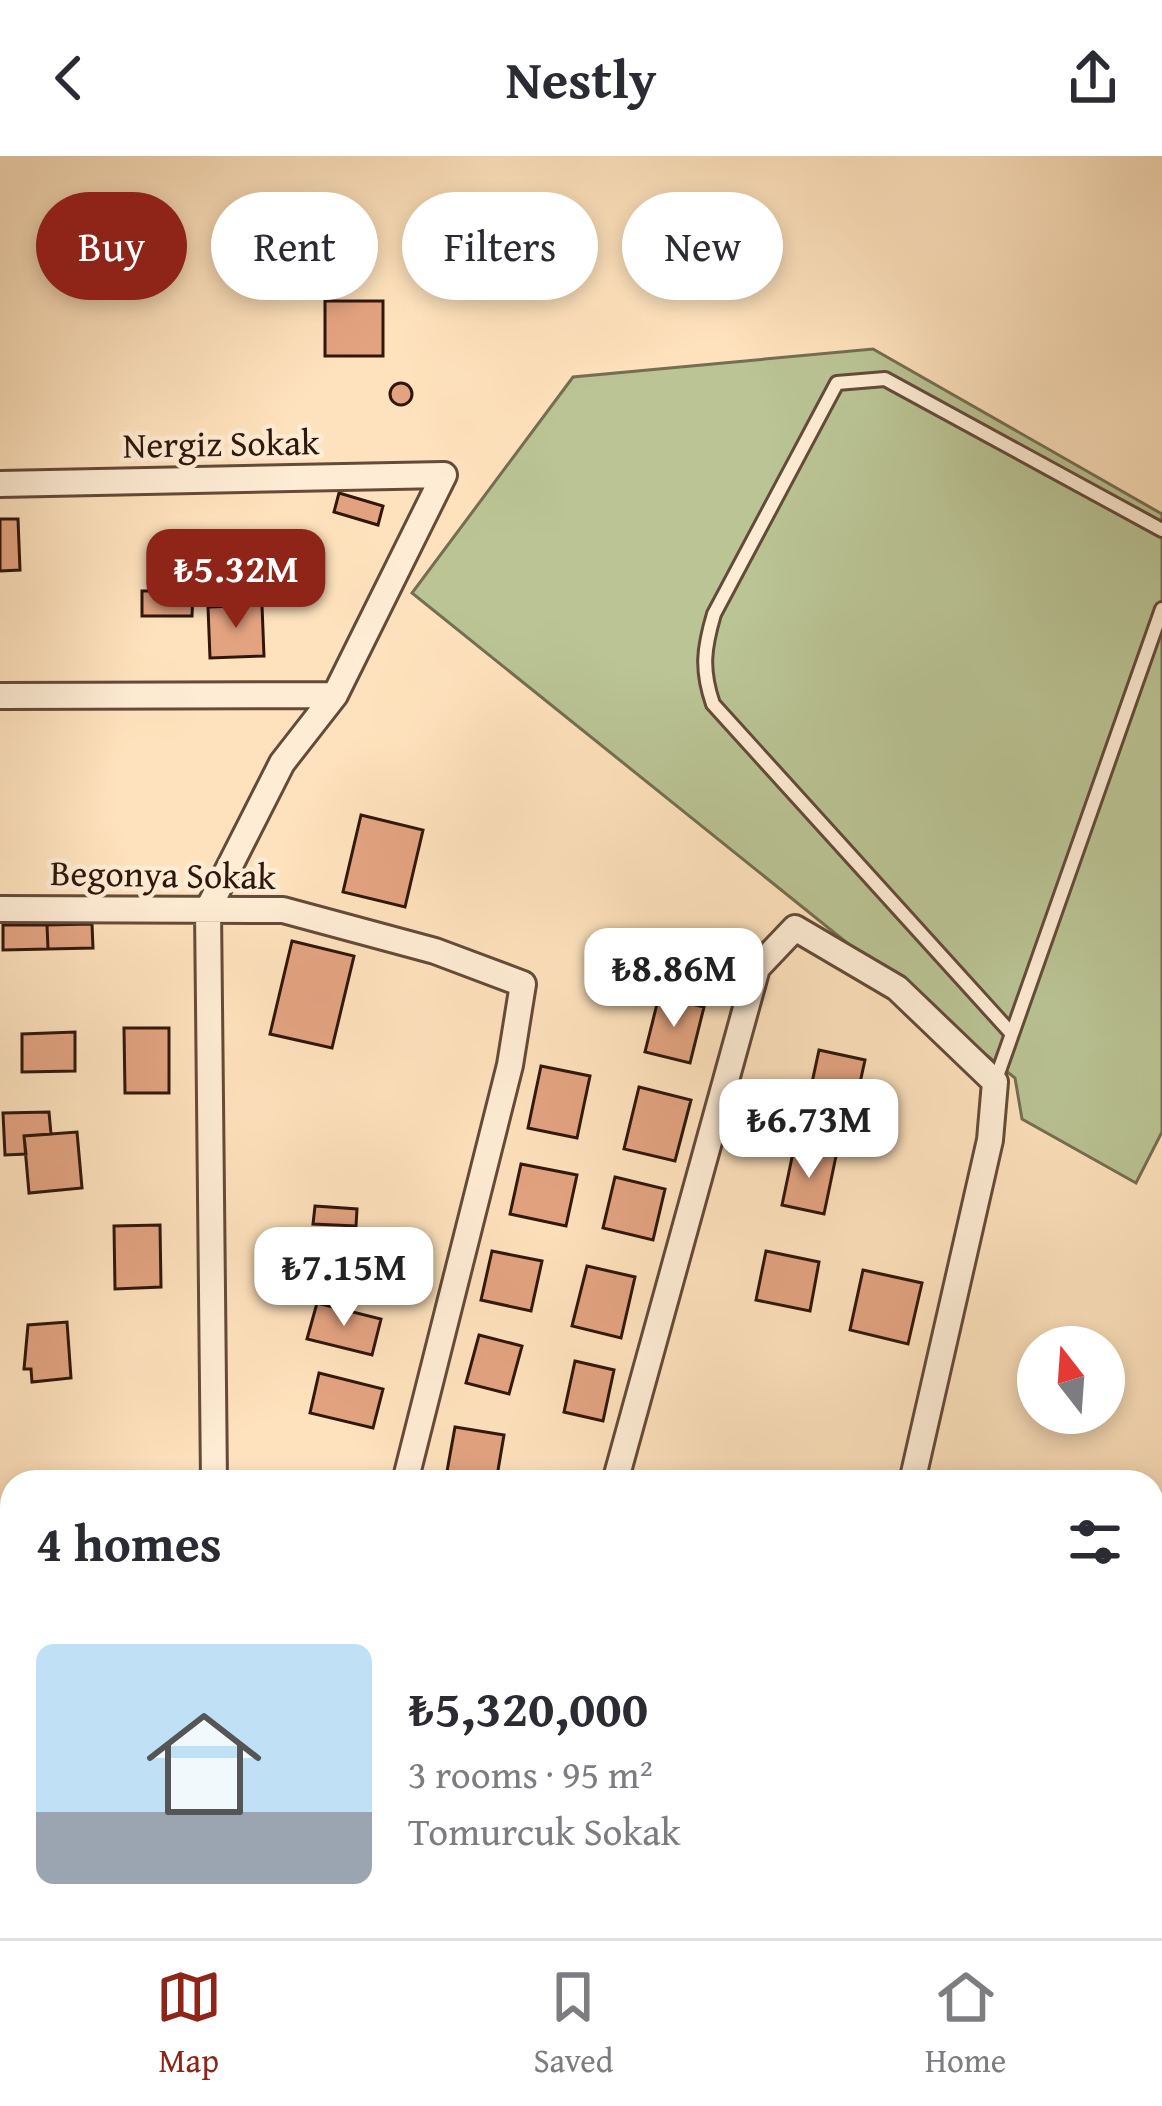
<!DOCTYPE html>
<meta charset="utf-8">
<style>
body{margin:0;font-family:"Gentium Book Plus",serif;background:#f7f7f7;color:#2b2b33;height:100vh;display:flex;flex-direction:column;font-size:45px;white-space:nowrap}
*{box-sizing:border-box;margin:0}
p{font-size:39px;color:#7c7c81}
.icon{flex:none;width:66px;height:66px;fill:none;stroke:currentColor;stroke-width:2;stroke-linecap:round;stroke-linejoin:round}
.map{position:relative;flex:1;overflow:hidden}
.drawer{position:absolute;left:0px;top:1314px;width:1164px;height:468px;display:flex;flex-direction:column;background:#fff;border-radius:36px 36px 0 0;box-shadow:0 6px 18px #0003}
.drawer>*{flex:none}
.banner{position:absolute;left:36px;top:36px;width:1092px;height:108px;display:flex;gap:24px}
.needle{width:78px;rotate:343deg}
.fabs{position:absolute;left:1017px;top:1170px;display:grid;gap:24px}
.fabs a{display:grid;place-items:center;width:108px;height:108px;border-radius:50%;background:#fff;box-shadow:0 6px 18px #0003;font-size:60px}
.price{position:absolute;translate:-50% -102px;padding:0 27px;border-radius:24px;background:#fff;color:#222;font-size:39px;line-height:78px;filter:drop-shadow(0 3px 6px #0008)}
.price::after{content:'';position:absolute;left:50%;top:72px;width:36px;height:27px;margin-left:-18px;background:inherit;clip-path:polygon(0 0,100% 0,50% 100%)}
.price.selected{background:#8f2418;color:#fff}
ul{padding:0;list-style:none}
li{display:flex;align-items:center;gap:36px;height:300px;padding:0 36px}
li+li{border-top:3px solid #e1e1e2}
li span{display:grid;place-items:center;flex:none;width:336px;height:240px;border-radius:18px;color:#555}
li>.icon{margin-inline-start:auto}
span .icon{width:144px;height:144px;fill:#fffc;stroke-width:1}
li b{font-size:51px}
h2{display:flex;justify-content:space-between;align-items:center;height:144px;padding:0 36px;font-size:51px}
.chip{padding:0 42px;border-radius:54px;background:#fff;box-shadow:0 6px 18px #0003;font-size:42px;line-height:108px}
.chip.selected{background:#8f2418;color:#fff}
header{display:flex;justify-content:space-between;align-items:center;height:156px;padding:0 36px;background:#fff;font-size:54px;font-weight:800}
.menu{display:flex;justify-content:space-around;align-items:center;height:168px;border-top:3px solid #e1e1e2;background:#fff;font-size:33px;color:#7c7c81}
.menu a{display:grid;justify-items:center;gap:6px}
.menu .selected{color:#8f2418}
.map>svg:first-child{display:block}
.green{fill:#bac495;stroke:#756e51;stroke-width:3}
.building{fill:#e3a381;stroke:#30170d;stroke-width:3}
.lines{fill:none;stroke-linecap:round;stroke-linejoin:round}
.lane-casing{stroke:#644a39;stroke-width:18}
.street-casing{stroke:#644a39;stroke-width:30}
.lane{stroke:#feecd4;stroke-width:12}
.street{stroke:#feecd4;stroke-width:24}
.labels{text-anchor:middle;stroke-width:9;stroke-linejoin:round;paint-order:stroke}
.street-label{font-size:36px;fill:#30170d;stroke:#feecd4}
</style>
<header><svg class="icon" aria-label="back" viewBox="0 0 24 24"><path d="M15 5l-7 7 7 7"/></svg>Nestly<svg class="icon" aria-label="share" viewBox="0 0 24 24"><path d="M12 15V3M7 8l5-5 5 5M5 13v7h14v-7"/></svg></header>
<div class="map">
<svg width="1162" height="1782" viewBox="0 0 1162 1782">
<rect width="100%" height="100%" fill="#fee2bd"/>
<filter id="stains"><feTurbulence type="fractalNoise" baseFrequency=".00167" numOctaves="4"/><feColorMatrix values="0 0 0 0 .2 0 0 0 0 .09 0 0 0 0 .02 0 0 0 .5 -.17"/></filter>
<radialGradient id="worn" r=".72"><stop offset=".6" stop-color="#630" stop-opacity="0"/><stop offset="1" stop-color="#630" stop-opacity=".3"/></radialGradient>
<path class="green" d="M873 193 1162 358V976L1136 1027 1022 963 1015 922 412 437 573 221Z"/>
<path class="building" d="M325 145H383V200H325Z
M390 238a11 11 0 1 1 22 0a11 11 0 1 1-22 0Z
M339 337 383 350 378 369 334 356Z
M0 363H18L20 414 0 415Z
M142 435H193L192 460H142Z
M262 449 264 500 210 502 208 451Z
M361 659 423 674 405 751 343 736Z
M92 768 93 792 48 793 47 769Z
M3 769H47L48 793 3 794Z
M292 785 354 800 332 892 270 878Z
M659 840 704 851 690 907 645 896Z
M124 872H169V937H125Z
M75 876V915L22 916V878Z
M819 894 865 904 856 945 810 936Z
M541 910 590 920 577 982 528 972Z
M639 931 691 944 675 1005 624 993Z
M49 956 51 978 24 980 26 998 5 999 3 957Z
M77 976 82 1032 29 1037 24 980Z
M794 992 836 1000 824 1058 782 1049Z
M521 1008 577 1019 566 1070 510 1058Z
M615 1021 665 1033 653 1084 603 1072Z
M315 1050 357 1053 356 1070 313 1068Z
M160 1069 161 1131 115 1133 114 1070Z
M305 1076 405 1100 395 1141 295 1117Z
M492 1095 542 1105 531 1155 481 1144Z
M766 1095 819 1106 810 1155 756 1144Z
M587 1110 635 1121 621 1182 572 1170Z
M863 1114 922 1127 908 1188 850 1174Z
M317 1147 381 1163 372 1199 307 1183Z
M67 1166 71 1222 32 1226 31 1213H24L28 1169Z
M479 1179 522 1190 509 1238 466 1227Z
M575 1205 614 1214 603 1265 564 1256Z
M319 1217 383 1233 373 1272 310 1257Z
M455 1271 504 1279 496 1326 446 1321Z"/>
<g class="lines">
<defs>
<path id="lane" d="M1012 878 713 548C701 513 704 492 714 458L837 227 885 223 1162 374
M995 926 1162 453"/>
<path id="street" d="M0 328 444 319 335 539 282 607 208 753 214 1326
M0 540 335 539
M0 753 283 754 435 795 523 828 510 909 405 1326
M615 1326 757 812 795 772 897 832 995 926 990 984 912 1326
M0 1432 12 1574V1731
M24 1770 28 1782
M221 1770 222 1782
M562 1770 566 1782"/>
</defs>
<use href="#lane" class="lane-casing"/>
<use href="#street" class="street-casing"/>
<use href="#lane" class="lane"/>
<use href="#street" class="street"/>
</g>
<g class="labels">
<g class="street-label">
<text transform="translate(221 287) rotate(-1)" y="13">Nergiz Sokak</text>
<text transform="translate(163 718) rotate(1)" y="13">Begonya Sokak</text>
</g>
</g>
<rect width="100%" height="100%" filter="url(#stains)"/>
<rect width="100%" height="100%" fill="url(#worn)"/>
</svg>
<div class="fabs">
<a><svg class="needle" viewBox="-14 -14 28 28"><path d="M0-13l5 13h-10z" fill="#e53935"/><path d="M0 13l5-13h-10z" fill="#7c7c81"/></svg></a>
</div>
<b class="price selected" style="left:236px;top:475px">₺5.32M</b>
<b class="price" style="left:674px;top:874px">₺8.86M</b>
<b class="price" style="left:809px;top:1025px">₺6.73M</b>
<b class="price" style="left:344px;top:1173px">₺7.15M</b>
<div class="banner">
<a class="chip selected">Buy</a>
<a class="chip">Rent</a>
<a class="chip">Filters</a>
<a class="chip">New</a>
</div>
<section class="drawer">
<h2>4 homes<svg class="icon" aria-label="filters" viewBox="0 0 24 24"><path d="M4 7h16M4 17h16"/><circle cx="9" cy="7" r="2"/><circle cx="15" cy="17" r="2"/></svg></h2>
<ul>
<li><span style="background:linear-gradient(#bfe0f5 70%,#9aa5b1 0)"><svg class="icon" aria-label="home" viewBox="0 0 24 24"><path d="M3 11l9-7 9 7M6 9v11h12V9"/></svg></span><div><b>₺5,320,000</b><p>3 rooms · 95 m²</p><p>Tomurcuk Sokak</p></div></li>
</ul>
</section>
</div>
<nav class="menu">
<a class="selected"><svg class="icon" aria-label="map" viewBox="0 0 24 24"><path d="M3 6l6-2 6 2 6-2v14l-6 2-6-2-6 2zM9 4v14M15 6v14"/></svg>Map</a>
<a><svg class="icon" aria-label="saved" viewBox="0 0 24 24"><path d="M7 4h10v16l-5-4-5 4z"/></svg>Saved</a>
<a><svg class="icon" aria-label="home" viewBox="0 0 24 24"><path d="M3 11l9-7 9 7M6 9v11h12V9"/></svg>Home</a>
</nav>
